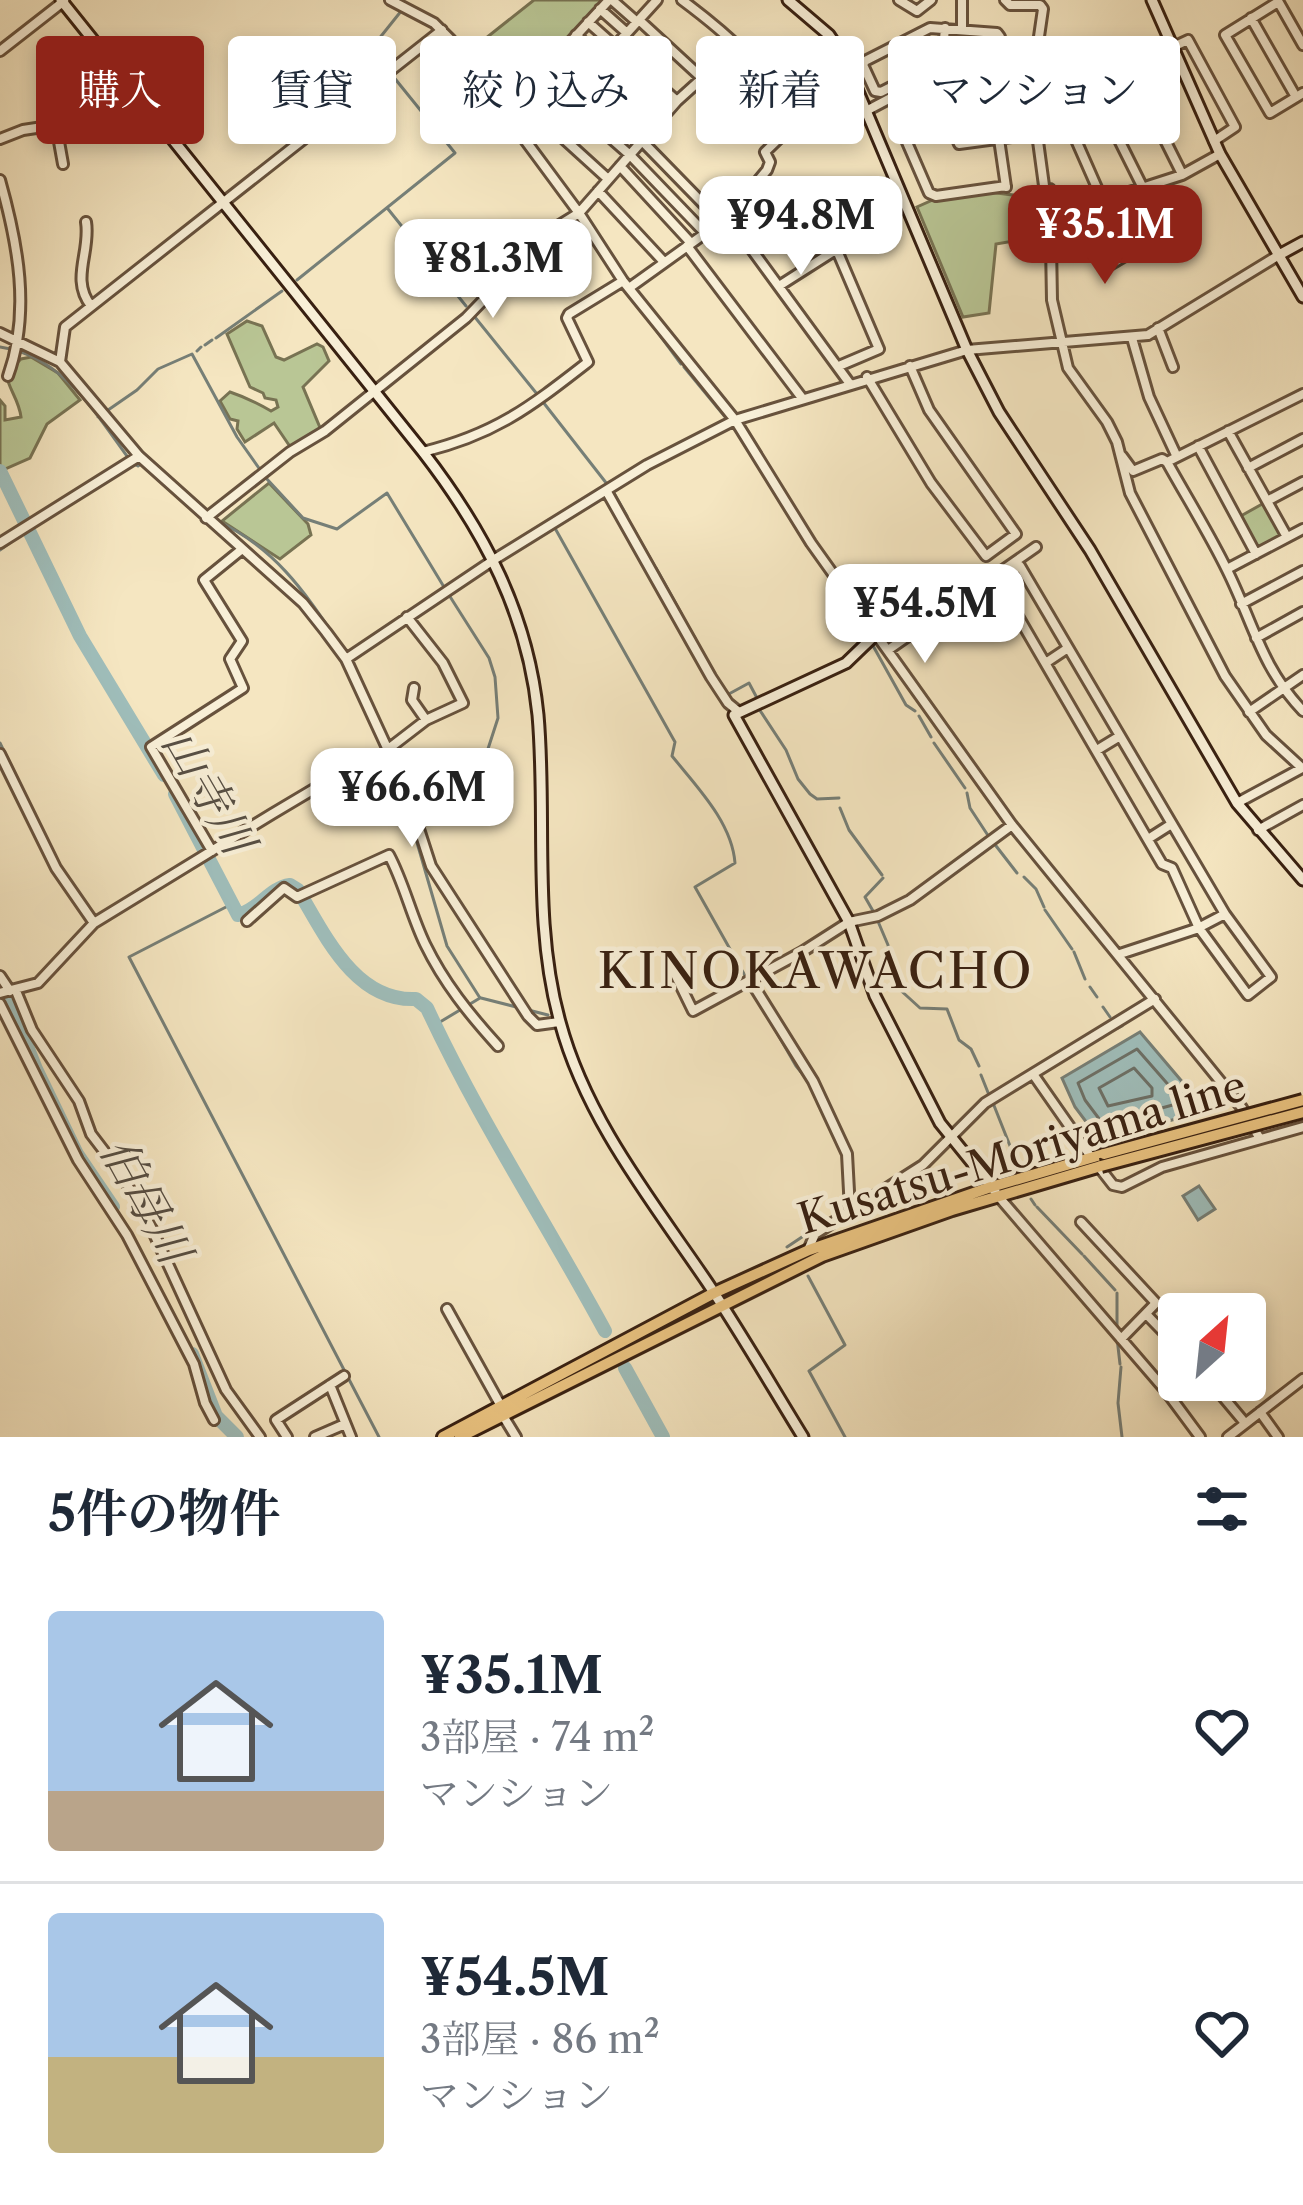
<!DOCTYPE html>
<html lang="ja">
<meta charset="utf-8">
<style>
body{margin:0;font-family:"Libre Caslon Text","Noto Serif JP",serif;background:#f2f2f3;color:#1f2937;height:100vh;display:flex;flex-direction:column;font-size:45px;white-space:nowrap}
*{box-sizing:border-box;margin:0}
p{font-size:39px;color:#747a83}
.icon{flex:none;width:66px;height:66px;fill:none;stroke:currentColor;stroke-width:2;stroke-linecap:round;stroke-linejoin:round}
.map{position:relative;height:1437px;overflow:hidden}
.sheet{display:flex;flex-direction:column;background:#fff;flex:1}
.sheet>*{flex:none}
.top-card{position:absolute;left:36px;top:36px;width:1233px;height:108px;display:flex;gap:24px}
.needle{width:78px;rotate:27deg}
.tools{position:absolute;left:1158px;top:1293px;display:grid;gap:24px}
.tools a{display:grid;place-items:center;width:108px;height:108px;border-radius:12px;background:#fff;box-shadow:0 6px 18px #0003;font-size:60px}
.price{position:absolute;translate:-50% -102px;padding:0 27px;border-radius:24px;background:#fff;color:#222;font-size:39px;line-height:78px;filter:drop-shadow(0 3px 6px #0008)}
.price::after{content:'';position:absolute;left:50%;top:72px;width:36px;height:27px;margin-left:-18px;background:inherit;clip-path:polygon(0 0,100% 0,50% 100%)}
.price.on{background:#8f2418;color:#fff}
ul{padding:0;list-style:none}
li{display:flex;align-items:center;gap:36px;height:300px;padding:0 48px}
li+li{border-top:3px solid #e0e1e3}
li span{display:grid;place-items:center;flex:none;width:336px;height:240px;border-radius:12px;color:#555}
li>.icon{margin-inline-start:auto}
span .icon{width:144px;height:144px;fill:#fffc;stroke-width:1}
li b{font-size:51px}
h2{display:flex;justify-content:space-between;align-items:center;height:144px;padding:0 48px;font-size:51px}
.tag{padding:0 42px;border-radius:12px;background:#fff;box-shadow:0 6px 18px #0003;font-size:42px;line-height:108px}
.tag.on{background:#8f2418;color:#fff}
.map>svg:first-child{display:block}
.green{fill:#b9c695;stroke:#787353;stroke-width:3}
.water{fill:#9fbebb;stroke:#767f77;stroke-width:3}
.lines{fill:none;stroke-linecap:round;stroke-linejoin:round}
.shore{stroke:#6c6f66;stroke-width:3}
.stream{stroke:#767f77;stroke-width:3}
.river{stroke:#9fbebb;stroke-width:14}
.street-casing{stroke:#67523d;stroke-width:14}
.secondary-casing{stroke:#382011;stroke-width:15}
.primary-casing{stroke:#382011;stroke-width:16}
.street{stroke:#f8efd7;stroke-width:8}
.secondary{stroke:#f8efd7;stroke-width:9}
.primary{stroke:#eac380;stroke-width:10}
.primary-bridge-casing{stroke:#382011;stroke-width:16;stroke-linecap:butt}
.primary-bridge{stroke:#eac380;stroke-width:10}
.labels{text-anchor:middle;stroke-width:9;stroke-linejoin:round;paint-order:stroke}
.street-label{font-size:42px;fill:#382011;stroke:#f8efd7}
.water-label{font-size:45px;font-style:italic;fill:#574f44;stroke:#f8efd7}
.quarter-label{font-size:48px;letter-spacing:3px;fill:#382011;stroke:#f8efd7}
</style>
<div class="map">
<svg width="1303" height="1437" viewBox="0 0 1303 1437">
<rect width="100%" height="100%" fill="#f5e6c1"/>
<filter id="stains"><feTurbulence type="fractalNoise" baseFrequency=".00167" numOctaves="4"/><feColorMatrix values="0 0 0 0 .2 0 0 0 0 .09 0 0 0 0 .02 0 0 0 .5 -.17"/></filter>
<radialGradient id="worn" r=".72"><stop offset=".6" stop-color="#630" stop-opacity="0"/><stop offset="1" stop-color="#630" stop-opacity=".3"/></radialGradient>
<path class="green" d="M534 0H605L539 72 514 39 494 58 481 42Z
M989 192 1037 198 1043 211 1034 214 1037 237 996 244 989 313 963 317 917 207 935 199Z
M247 321 262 326 276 357 284 360 317 344 323 347 329 361 303 387 321 430 291 448 274 423 245 442 237 429 238 421 230 419 220 401 230 392C242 396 259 404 271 411L278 407 276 400 265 398 263 393 250 387 227 334Z
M31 357 58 373 80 400 47 424 30 458 5 469 0 466V400L5 406V420L21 417C19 400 9 390 6 374L21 359Z
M269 483 308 524 311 535 280 559 222 521Z
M1264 503 1281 536 1257 548 1239 517Z"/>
<path class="water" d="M1140 1032 1207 1111 1099 1139 1075 1107 1062 1078Z
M1199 1186 1215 1209 1198 1220 1183 1196Z"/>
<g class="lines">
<path class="shore" d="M1137 1049 1179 1097 1180 1103 1103 1124 1085 1100 1078 1083Z
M1134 1068 1152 1088V1096L1108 1106 1099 1088Z"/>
<path class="stream" d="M387 69 374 45 402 10
M472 76 482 89
M485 94 490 101
M496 108 503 116
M546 175 569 207
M388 209 466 306
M570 209 572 212
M297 280 455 153 392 75
M474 316 537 394
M656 330 681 364
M216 338 282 291
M205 345 212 340
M0 347C64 356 97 416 132 463L138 466 149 458 187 494
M197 351 201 347
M684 367 726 418
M543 402 607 484
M98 417 137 390 158 369 192 354 237 437 266 478 303 518 337 529 387 493 444 587
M614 493 627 516
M628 520 636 533
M217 521C278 549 307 596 344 650L338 654 385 750
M556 530 675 742 672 756C696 786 732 822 735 863L695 887 748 981
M638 537 654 565
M0 550 22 534
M656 568 681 613
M682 616 695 638
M856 618 867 635
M696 641 719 682
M872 644 906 705 915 711
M721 686 727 695 749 683 757 698
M759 709 786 750 798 779 810 794 817 799 839 798
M919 716 931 737
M0 743 62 871
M934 743 965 788
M967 793 970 808 989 837
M840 808 849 830 882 875
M993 842 1017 873
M1024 877 1036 889 1044 907
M226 907 129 957 379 1437
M1045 910 1072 949
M873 911 865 897 883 878
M877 919 888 945 893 974
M1074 952 1085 979
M897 987 920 1008 947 1009 959 1040 971 1049 979 1066
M1090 987 1097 997
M481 998 548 1015
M761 1005 796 1066 810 1083
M1103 1007 1110 1017
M435 1025 480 998 447 946 400 784 408 779 460 770 486 755 498 718 495 677 489 658 449 595
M1118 1028 1122 1026
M981 1075 989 1095
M819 1103 840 1148
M993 1103 1018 1166
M1031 1199 1035 1205
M1037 1207 1082 1254
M787 1247 844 1209V1169
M1084 1256 1115 1290
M808 1276 845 1345 809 1371 845 1437
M1117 1327V1293
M1117 1338 1120 1364
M1121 1367 1118 1403 1122 1437"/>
<path class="river" d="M0 471 80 636 164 775
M175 794 238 915C259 910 269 888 290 885L298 890C325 935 355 1002 416 999L427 1008C479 1120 546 1222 605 1331
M0 991 8 998 36 1069 77 1154 113 1207
M192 1354 216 1416 237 1437
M625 1368 663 1437"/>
<defs>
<path id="street" d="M390 0 434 23 451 40 579 213 623 281 735 420 811 543 1012 825 1242 1108 1260 1139
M612 0 637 22
M899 0 917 11 931 0
M962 0V28
M1005 0 1010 5H1040L1043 9 1034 71
M1278 1 1303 45
M1278 2 1225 35 1270 113 1303 93
M600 9 627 33
M1251 18 1296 97
M639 20 702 78
M588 22 677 101
M945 28 942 61 881 92 875 91 863 65 865 61 930 28 997 33 1000 37 995 65
M576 35 603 60
M564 47 654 127
M1173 47 1188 40 1235 127 1214 141
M0 51 64 1
M552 60 642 141 721 222
M1177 62 1079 117 1072 131 1105 206 1120 195 1182 175 1220 154
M988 64 1006 187
M614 70 665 115
M539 75 630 155 705 233
M991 82 967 83 896 117 929 193 936 196 1006 186
M1137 84 1182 174
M519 98 608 179
M939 98 959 144 1035 134
M566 100 657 0
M1101 104 1143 188
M866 111 955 64 975 62 1043 73 1035 119 1045 193
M504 114 609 0
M0 139 23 130 56 125 63 164
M620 166 691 243
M0 180C18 244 31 312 8 376
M756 182 786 220 818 206 879 349 839 366
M1050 189 1052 300 1068 368 1107 422 1117 442 1130 493 1225 676 1266 735 1302 768 1237 803
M598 191 664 262
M1105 206 1086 222 1099 261 1108 266 1130 253 1107 204
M728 217 850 384
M86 222C91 252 70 279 91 306
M687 246 802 398
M779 286 837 249
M629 288 728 217 767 170 770 162 765 152 797 121C768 70 729 35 682 0
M1158 328 1173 367
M0 333 60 362 139 456 303 603 326 632 346 659 406 789 431 866 528 1016 537 1025 559 1022
M1132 338 1149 397 1177 457
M60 362 65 327 442 30
M867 377 931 483 986 556 1016 534 929 410 910 366
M1228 431 1287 537
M1198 446 1256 554
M423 452C496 434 530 407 588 362L567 318 569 314 623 281
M1122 456 1133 471 1162 459 1167 462 1303 394
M1167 462C1187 498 1209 533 1227 570 1253 622 1261 667 1303 711
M1248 468 1303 439
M607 492 711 677 728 703 739 712
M1267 501 1303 482
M206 518 290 452 325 431 466 318 550 231 579 213 677 101 739 45
M0 543 139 456
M1227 569 1303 529
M994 575 1162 864 1172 868 1199 928 1248 995 1271 977 1225 914
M997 580 1020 566 1225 914 1202 926
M1241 604 1303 571
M1256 638 1303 612
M888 650 1036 547
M346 659 495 559 647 465 735 420 967 350 1148 335 1279 255
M1047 662 1068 648
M414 688 412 700 426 720
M1249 712 1303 675
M387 750 426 720 463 703 443 663 407 617
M1097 750 1120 736
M0 754 56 868 94 923
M1258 830 1303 805
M1148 839 1170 825
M212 851 151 747 243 688 230 659 242 641 204 580 241 550
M247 921 284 888 297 897 389 855C404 883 411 915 425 944 444 983 469 1014 498 1046
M1120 954 1199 928
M671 966 693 1011 802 952 849 922 878 916 910 900 1012 825
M0 976 10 991
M750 980 813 1081 847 1154 850 1210
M16 991 32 1030 79 1101 91 1134 120 1172 150 1225 226 1390 260 1437
M0 993 38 983 94 923 272 814 314 789 390 756
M0 1004 78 1160 127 1235 194 1364 205 1403 214 1420
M1033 1074 1091 1157
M1099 1167 1113 1185 1122 1187 1162 1167 1303 1127
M999 1197 1166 1391 1200 1437
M1081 1222 1156 1303 1121 1339
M809 1248 815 1234 923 1165 985 1103 1155 999
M447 1309 501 1406
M1147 1315 1179 1348
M1209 1380 1245 1423
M330 1385 351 1437
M1260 1412 1278 1437
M502 1414 516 1437
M287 1437 276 1420 344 1376
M315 1437 345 1424
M1228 1437 1303 1379"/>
<path id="secondary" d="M61 0 423 452C484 531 528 614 538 715 547 817 532 922 560 1022 586 1119 652 1201 707 1282 741 1333 771 1385 803 1437
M788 0 829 35 843 56 967 350 999 412 1090 550 1237 803 1303 880
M1152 0 1220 154 1303 297
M1279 255 1303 242
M876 634 846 663 734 715 849 922 875 996 940 1123 995 1191"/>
<path id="primary" d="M443 1437 714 1293 809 1250 991 1187 1104 1154
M460 1437 822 1256 952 1210 1101 1166"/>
</defs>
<use href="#street" class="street-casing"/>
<use href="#secondary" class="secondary-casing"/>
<use href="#primary" class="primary-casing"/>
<use href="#street" class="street"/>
<use href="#secondary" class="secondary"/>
<use href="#primary" class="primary"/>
<defs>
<path id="primary-bridge" d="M1104 1154 1303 1100
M1101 1166 1303 1112"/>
</defs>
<use href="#primary-bridge" class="primary-bridge-casing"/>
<use href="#primary-bridge" class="primary-bridge"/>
</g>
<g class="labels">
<g class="street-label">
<text transform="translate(1022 1152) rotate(-17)" y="15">Kusatsu-Moriyama line</text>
</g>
<g class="water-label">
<text transform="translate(209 791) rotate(60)" y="16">山寺川</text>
<text transform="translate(146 1200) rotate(61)" y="16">伯母川</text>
</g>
<g class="quarter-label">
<text x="816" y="988">KINOKAWACHO</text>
</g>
</g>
<rect width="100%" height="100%" filter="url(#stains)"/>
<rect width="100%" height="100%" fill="url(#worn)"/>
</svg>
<div class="tools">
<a><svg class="needle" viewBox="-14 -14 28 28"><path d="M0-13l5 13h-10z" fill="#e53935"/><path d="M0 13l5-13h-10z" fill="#747a83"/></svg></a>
</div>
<b class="price" style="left:801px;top:278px">¥94.8M</b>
<b class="price on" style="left:1105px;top:287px">¥35.1M</b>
<b class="price" style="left:493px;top:321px">¥81.3M</b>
<b class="price" style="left:925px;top:666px">¥54.5M</b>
<b class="price" style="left:412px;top:850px">¥66.6M</b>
<div class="top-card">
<a class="tag on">購入</a>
<a class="tag">賃貸</a>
<a class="tag">絞り込み</a>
<a class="tag">新着</a>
<a class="tag">マンション</a>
</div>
</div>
<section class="sheet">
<h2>5件の物件<svg class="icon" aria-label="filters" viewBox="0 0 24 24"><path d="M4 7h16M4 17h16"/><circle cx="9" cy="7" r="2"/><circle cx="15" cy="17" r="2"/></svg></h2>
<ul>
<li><span style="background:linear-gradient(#a9c7e8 75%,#b9a48a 0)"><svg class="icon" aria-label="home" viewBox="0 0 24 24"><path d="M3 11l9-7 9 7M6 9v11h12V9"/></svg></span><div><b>¥35.1M</b><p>3部屋 · 74 m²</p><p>マンション</p></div><svg class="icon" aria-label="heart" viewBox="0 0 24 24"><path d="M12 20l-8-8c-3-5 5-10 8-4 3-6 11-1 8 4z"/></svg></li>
<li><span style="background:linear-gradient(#a9c7e8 60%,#c2b280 0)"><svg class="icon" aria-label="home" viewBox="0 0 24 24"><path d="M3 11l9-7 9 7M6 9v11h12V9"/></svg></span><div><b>¥54.5M</b><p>3部屋 · 86 m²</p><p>マンション</p></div><svg class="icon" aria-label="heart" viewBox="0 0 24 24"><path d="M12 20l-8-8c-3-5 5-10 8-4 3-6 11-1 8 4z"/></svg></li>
</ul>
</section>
